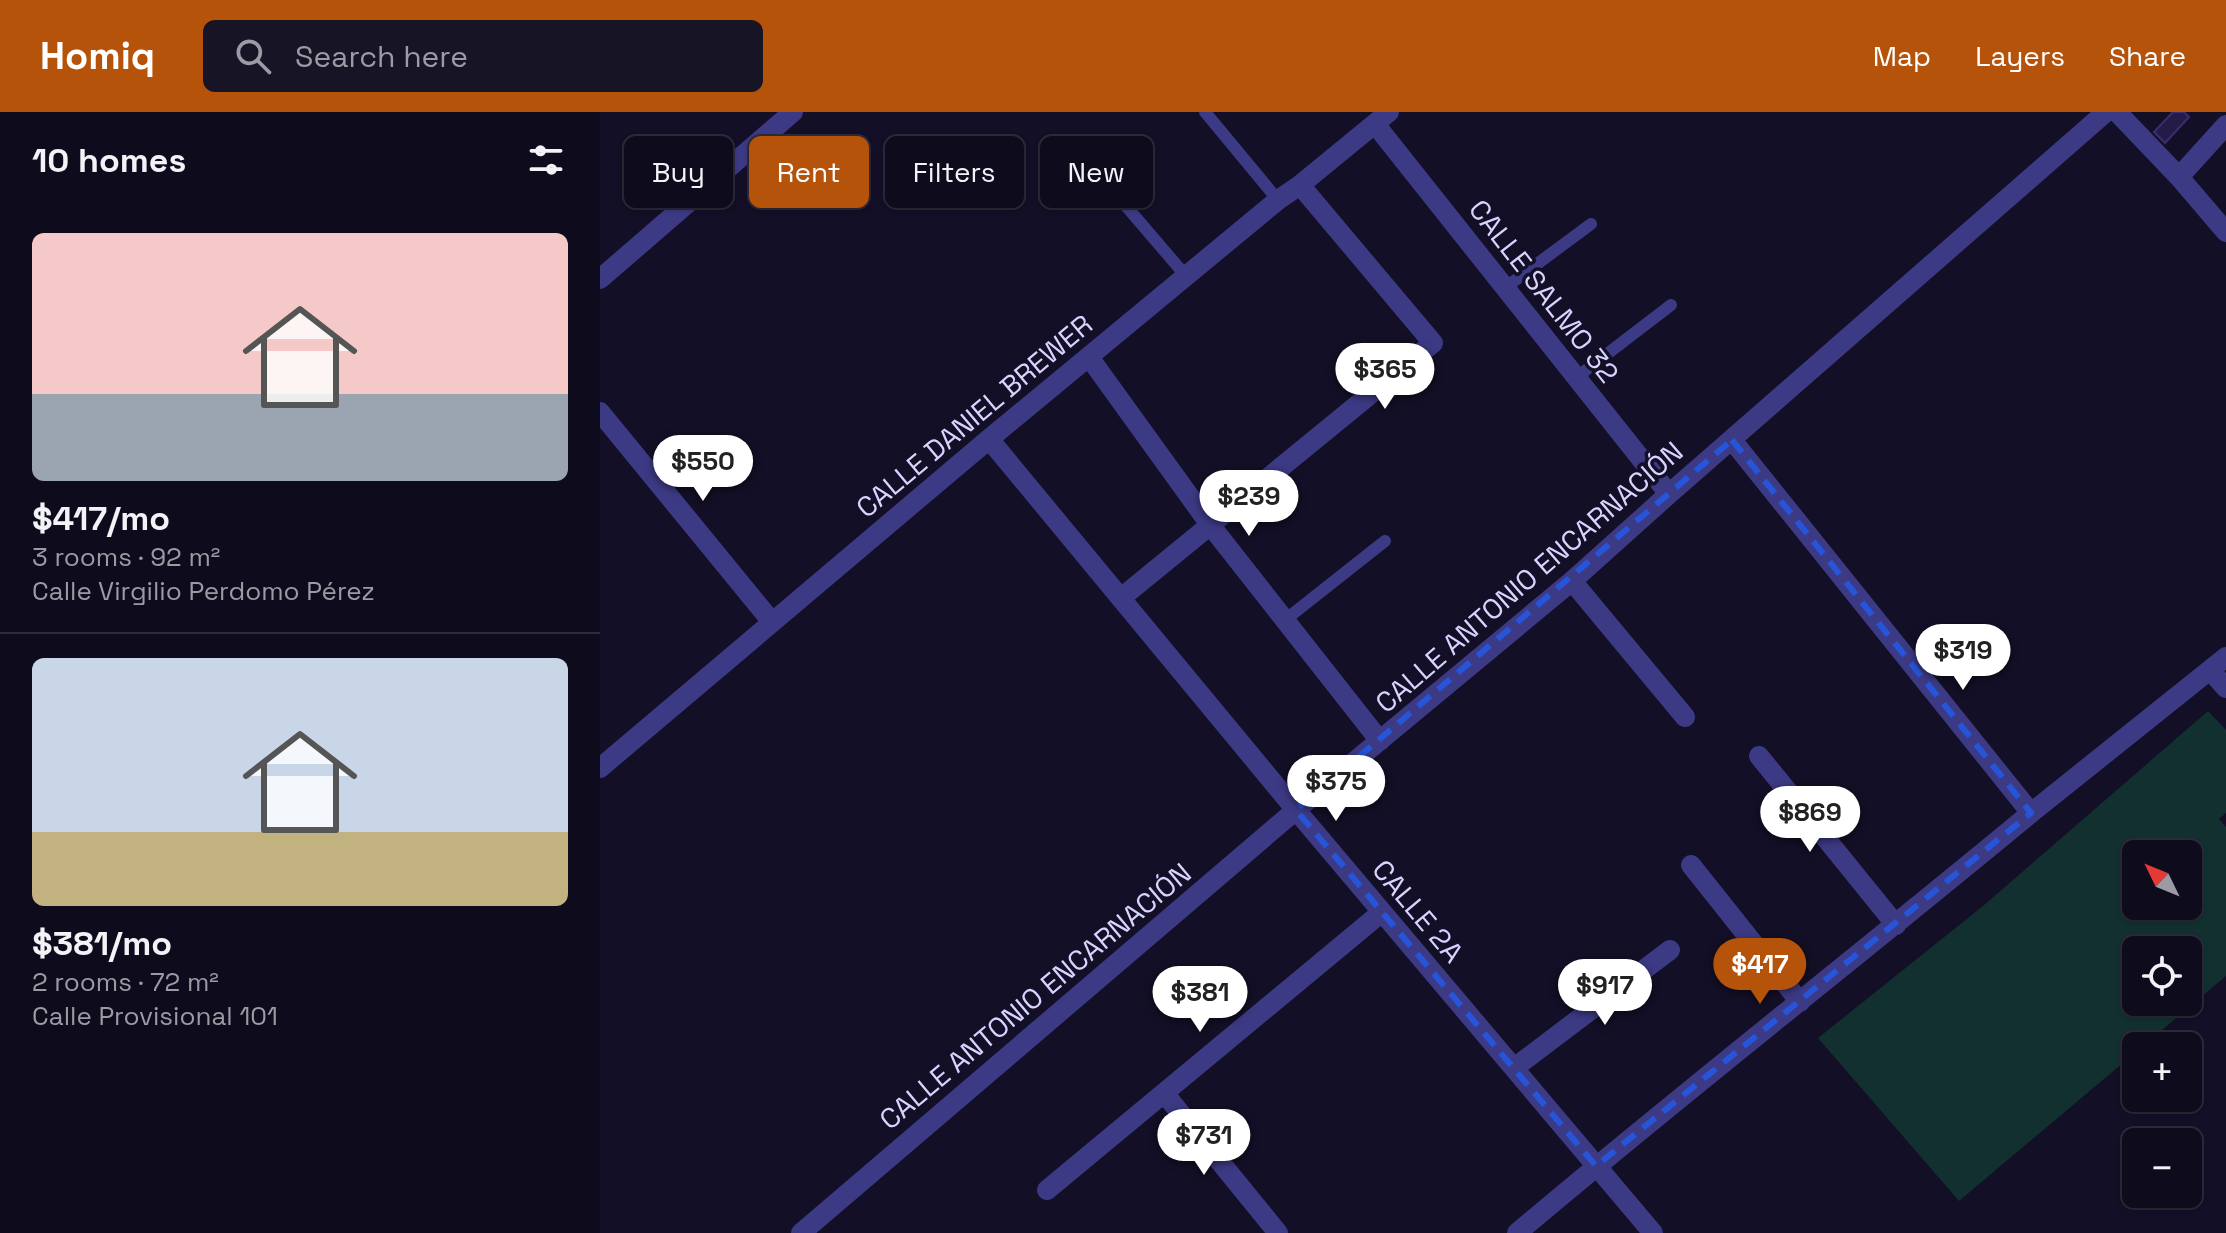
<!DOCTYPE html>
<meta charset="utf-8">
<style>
body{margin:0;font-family:"Space Grotesk",sans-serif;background:#171425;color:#f1f3f6;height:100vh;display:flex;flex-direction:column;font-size:30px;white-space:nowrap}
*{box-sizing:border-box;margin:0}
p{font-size:26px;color:#9b9ba3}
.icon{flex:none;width:44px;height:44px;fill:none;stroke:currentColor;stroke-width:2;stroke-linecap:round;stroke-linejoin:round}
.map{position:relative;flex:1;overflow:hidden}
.panel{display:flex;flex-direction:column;background:#0e0b1c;width:600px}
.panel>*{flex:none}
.hud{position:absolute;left:24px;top:24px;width:760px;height:72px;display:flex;gap:16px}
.needle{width:52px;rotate:313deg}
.tools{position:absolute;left:1522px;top:728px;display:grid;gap:16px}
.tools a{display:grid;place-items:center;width:80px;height:80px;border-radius:12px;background:#0e0b1c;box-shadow:0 2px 6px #0004,0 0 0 2px #2e2b3b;font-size:40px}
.price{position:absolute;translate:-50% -68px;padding:0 18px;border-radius:28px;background:#fff;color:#222;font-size:26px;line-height:52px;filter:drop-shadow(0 2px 4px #0008)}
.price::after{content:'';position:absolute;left:50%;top:48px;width:24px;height:18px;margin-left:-12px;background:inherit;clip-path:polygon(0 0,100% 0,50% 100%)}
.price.on{background:#b45309;color:#fff}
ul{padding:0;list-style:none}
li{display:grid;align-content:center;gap:16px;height:424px;padding:0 32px}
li+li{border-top:2px solid #2e2b3b}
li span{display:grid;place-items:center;height:248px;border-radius:12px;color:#555}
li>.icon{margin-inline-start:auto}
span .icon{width:144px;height:144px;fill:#fffc;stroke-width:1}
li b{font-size:34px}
h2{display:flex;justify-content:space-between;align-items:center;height:96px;padding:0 32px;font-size:34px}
.pill{padding:0 28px;border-radius:12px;background:#0e0b1c;box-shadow:0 2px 6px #0004,0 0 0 2px #2e2b3b;font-size:28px;line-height:72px}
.pill.on{background:#b45309;color:#fff}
header{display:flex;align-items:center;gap:48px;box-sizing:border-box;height:112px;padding:0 40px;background:#b45309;color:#fff}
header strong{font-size:38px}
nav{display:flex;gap:44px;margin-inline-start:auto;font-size:28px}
.search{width:560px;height:72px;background:#171425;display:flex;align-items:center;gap:20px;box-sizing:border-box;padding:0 28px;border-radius:12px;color:#9b9ba3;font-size:30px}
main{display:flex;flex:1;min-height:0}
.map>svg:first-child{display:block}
.green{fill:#12302f;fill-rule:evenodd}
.building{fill:#241b47;stroke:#3b2d73;stroke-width:2}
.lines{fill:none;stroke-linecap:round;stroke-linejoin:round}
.lane{stroke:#3d3a85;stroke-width:12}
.street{stroke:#3d3a85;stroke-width:20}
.marked{fill:none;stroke:#2655da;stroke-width:6;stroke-dasharray:16 10;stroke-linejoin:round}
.labels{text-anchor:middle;stroke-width:7;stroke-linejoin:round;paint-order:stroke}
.street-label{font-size:28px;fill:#d9d4ff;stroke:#130f26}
</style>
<header>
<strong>Homiq</strong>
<div class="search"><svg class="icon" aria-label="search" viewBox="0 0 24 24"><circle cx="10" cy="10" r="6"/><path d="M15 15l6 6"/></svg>Search here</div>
<nav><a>Map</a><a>Layers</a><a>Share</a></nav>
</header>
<main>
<section class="panel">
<h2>10 homes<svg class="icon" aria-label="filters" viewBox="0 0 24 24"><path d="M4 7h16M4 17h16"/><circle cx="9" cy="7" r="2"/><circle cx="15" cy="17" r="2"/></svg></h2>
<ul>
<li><span style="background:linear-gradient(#f6c9c9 65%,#9aa5b1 0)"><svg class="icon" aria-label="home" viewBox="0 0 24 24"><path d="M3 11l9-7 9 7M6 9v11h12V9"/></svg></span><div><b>$417/mo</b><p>3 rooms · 92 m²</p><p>Calle Virgilio Perdomo Pérez</p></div></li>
<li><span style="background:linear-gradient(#c9d6e8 70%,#c2b280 0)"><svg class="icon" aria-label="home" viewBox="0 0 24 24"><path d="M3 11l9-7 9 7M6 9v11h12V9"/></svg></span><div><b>$381/mo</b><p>2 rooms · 72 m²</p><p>Calle Provisional 101</p></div></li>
</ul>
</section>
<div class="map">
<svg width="1626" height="1121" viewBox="0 0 1626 1121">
<rect width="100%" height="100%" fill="#130f26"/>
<path class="green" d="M1608 599 1626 618V701L1619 707 1626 715V864L1543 934H1536V940L1359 1089 1218 926 1383 794ZM1536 742H1588V794H1536ZM1588 838V890H1536V838Z"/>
<path class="building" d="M1573 0H1584L1589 5 1565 31 1554 20Z"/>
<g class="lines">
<path class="lane" d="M605 0 678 88
M502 66 586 164
M906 175 991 112
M977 265 1071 193
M685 508 785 429"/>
<path class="street" d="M1517 0 1579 65 1626 120
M775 12 1069 382
M1579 65 1626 13
M0 167 193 0
M489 245 611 414 780 629
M0 300 172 510
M389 327 696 698 1053 1121
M1132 328 1431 701 1626 545
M972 469 1085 605
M521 486 833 231 700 73
M1610 558 1626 576
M1159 644 1296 813
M0 656 389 327 678 88 700 73 789 0
M1091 753 1200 890
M914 956 1070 838
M564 981 678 1121
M447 1078 782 800
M201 1121 696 698 972 469 1069 382 1506 0
M917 1121C1086 978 1261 842 1431 701"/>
</g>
<path class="marked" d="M1132 328 1431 701 996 1054 696 698Z"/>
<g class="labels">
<g class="street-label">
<text transform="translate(944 179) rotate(52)" y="10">CALLE SALMO 32</text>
<text transform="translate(374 304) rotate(-40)" y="10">CALLE DANIEL BREWER</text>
<text transform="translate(929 465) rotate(-41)" y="10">CALLE ANTONIO ENCARNACIÓN</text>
<text transform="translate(818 799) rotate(50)" y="10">CALLE 2A</text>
<text transform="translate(435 884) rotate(-40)" y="10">CALLE ANTONIO ENCARNACIÓN</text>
</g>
</g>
</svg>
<div class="tools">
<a><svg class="needle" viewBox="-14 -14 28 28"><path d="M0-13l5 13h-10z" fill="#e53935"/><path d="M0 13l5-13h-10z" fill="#9b9ba3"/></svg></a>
<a><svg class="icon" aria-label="locate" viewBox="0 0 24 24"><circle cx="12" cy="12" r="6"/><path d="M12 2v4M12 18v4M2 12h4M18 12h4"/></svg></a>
<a>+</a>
<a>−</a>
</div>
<b class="price" style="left:785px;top:299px">$365</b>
<b class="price" style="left:103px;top:391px">$550</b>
<b class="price" style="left:649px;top:426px">$239</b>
<b class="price" style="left:1363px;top:580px">$319</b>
<b class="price" style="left:736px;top:711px">$375</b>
<b class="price" style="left:1210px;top:742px">$869</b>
<b class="price on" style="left:1160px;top:894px">$417</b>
<b class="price" style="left:1005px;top:915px">$917</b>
<b class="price" style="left:600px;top:922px">$381</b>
<b class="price" style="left:604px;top:1065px">$731</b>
<div class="hud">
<a class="pill">Buy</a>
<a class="pill on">Rent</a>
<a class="pill">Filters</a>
<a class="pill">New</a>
</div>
</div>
</main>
